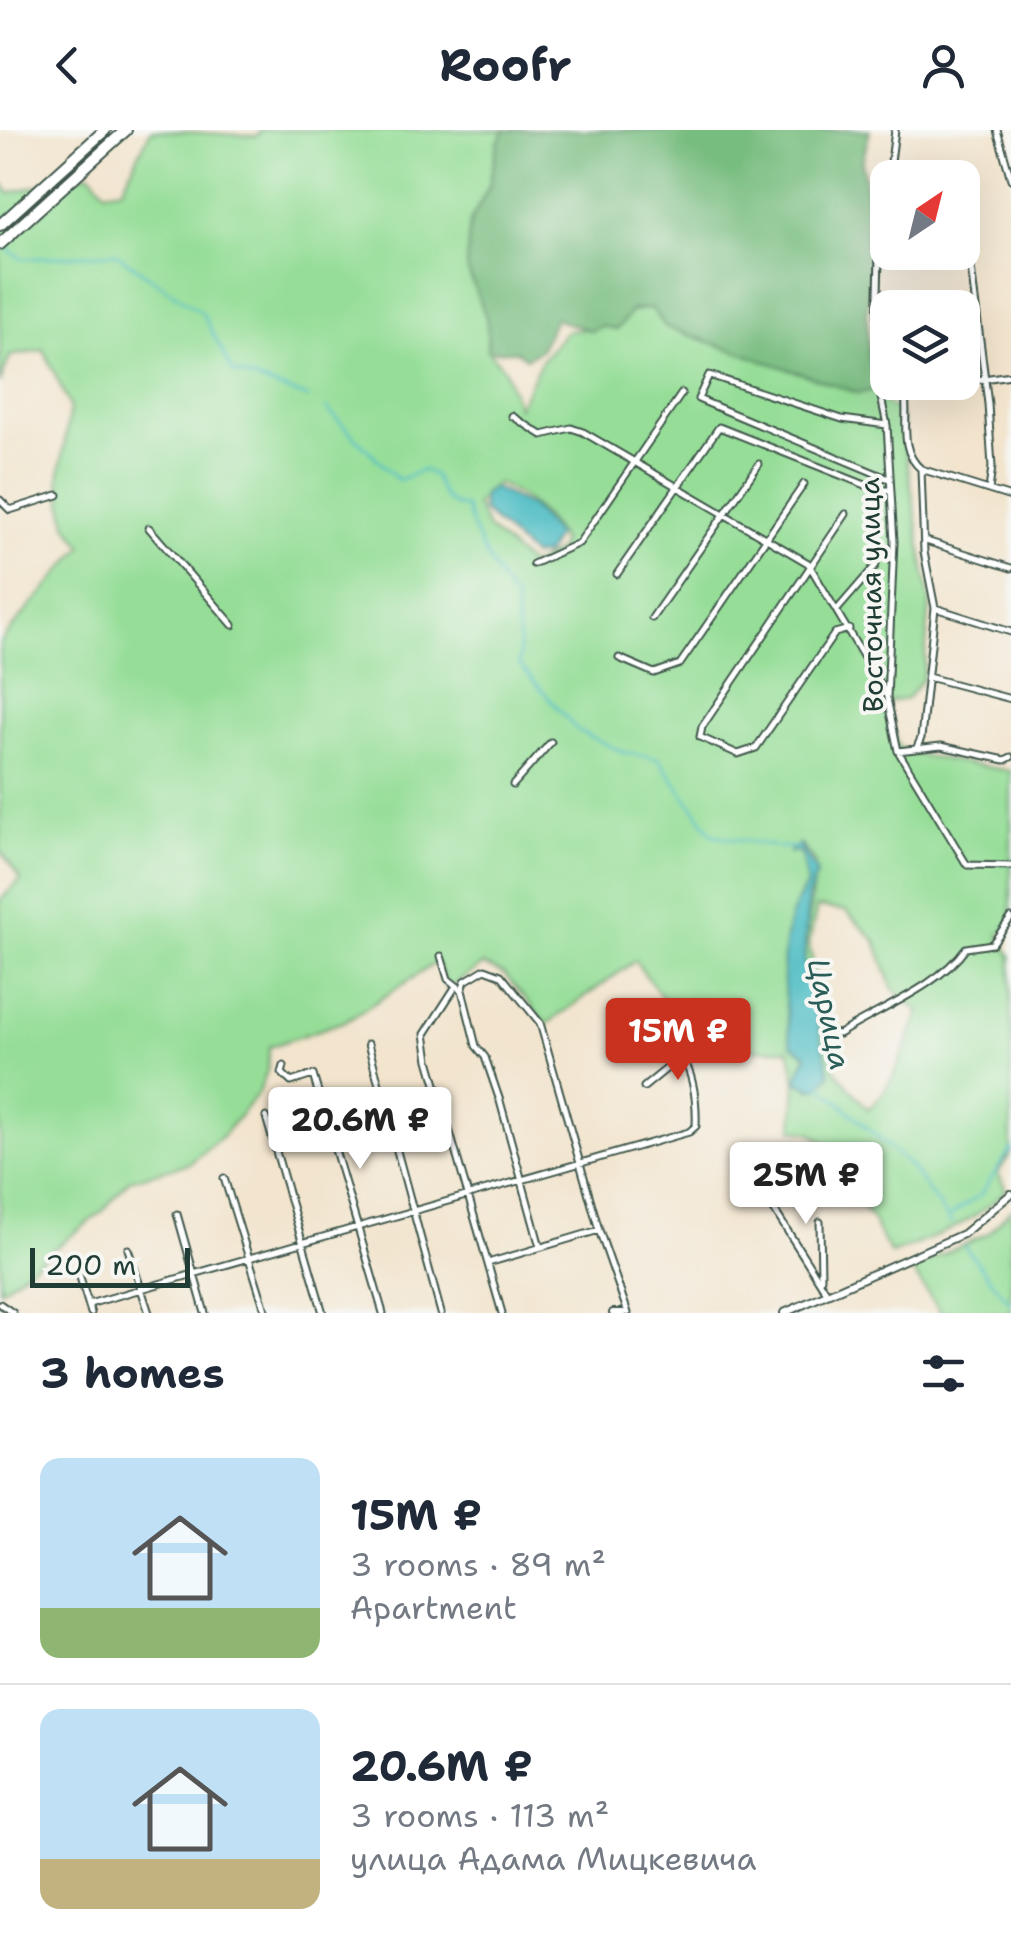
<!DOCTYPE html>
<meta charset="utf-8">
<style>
body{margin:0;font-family:"Shantell Sans",sans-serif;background:#f2f2f3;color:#1f2937;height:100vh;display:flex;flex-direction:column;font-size:38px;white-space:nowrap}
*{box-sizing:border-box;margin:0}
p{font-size:32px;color:#747a83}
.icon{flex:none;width:55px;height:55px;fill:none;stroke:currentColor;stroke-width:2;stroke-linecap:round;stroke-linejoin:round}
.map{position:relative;height:1183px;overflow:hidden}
.drawer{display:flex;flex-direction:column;background:#fff;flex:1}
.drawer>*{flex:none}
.needle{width:65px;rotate:35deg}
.fabs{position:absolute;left:870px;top:30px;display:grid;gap:20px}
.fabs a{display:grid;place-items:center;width:110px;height:110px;border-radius:20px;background:#fff;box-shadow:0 10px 40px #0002;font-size:50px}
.scale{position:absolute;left:30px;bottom:25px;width:160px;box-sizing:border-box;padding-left:10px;border:5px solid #1f3d34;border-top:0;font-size:28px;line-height:35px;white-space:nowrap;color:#1f3d34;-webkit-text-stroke:8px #f6f6f2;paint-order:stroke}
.price{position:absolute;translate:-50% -85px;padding:0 22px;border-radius:10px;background:#fff;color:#222;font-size:32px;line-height:65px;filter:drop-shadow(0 2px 5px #0008)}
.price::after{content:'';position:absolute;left:50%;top:60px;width:30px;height:22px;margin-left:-15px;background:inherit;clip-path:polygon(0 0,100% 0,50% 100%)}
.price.current{background:#c8321e;color:#fff}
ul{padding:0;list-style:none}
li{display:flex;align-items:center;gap:30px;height:250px;padding:0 40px}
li+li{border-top:2px solid #e0e1e3}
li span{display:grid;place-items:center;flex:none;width:280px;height:200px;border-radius:20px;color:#555}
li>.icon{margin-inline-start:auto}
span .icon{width:120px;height:120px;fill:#fffc;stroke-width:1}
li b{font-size:42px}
h2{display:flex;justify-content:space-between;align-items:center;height:120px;padding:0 40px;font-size:42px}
header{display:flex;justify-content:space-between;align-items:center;height:130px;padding:0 40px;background:#fff;font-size:45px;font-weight:700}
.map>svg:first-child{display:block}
.green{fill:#96de98;stroke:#5a8e66;stroke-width:2.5;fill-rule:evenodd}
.forest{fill:#78bd80;stroke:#4c7d5a;stroke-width:2.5}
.water{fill:#4ebdc4;stroke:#367d7c;stroke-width:2.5}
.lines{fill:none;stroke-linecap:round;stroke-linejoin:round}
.stream{stroke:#4ebdc4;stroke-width:2.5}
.street-casing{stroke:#3f564b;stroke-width:9}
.secondary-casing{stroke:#3f564b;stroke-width:10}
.highway-casing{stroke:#3f564b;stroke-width:14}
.street{stroke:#fff;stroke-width:5}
.secondary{stroke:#fff;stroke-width:6}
.highway{stroke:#fff;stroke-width:10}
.labels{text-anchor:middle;stroke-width:8;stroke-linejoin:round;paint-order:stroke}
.street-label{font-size:28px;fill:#1f3d34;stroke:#f6f6f2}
.water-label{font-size:30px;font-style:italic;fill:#2b5d58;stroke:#f6f6f2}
</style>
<header><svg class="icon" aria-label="back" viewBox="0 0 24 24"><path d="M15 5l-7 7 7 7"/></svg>Roofr<svg class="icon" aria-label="person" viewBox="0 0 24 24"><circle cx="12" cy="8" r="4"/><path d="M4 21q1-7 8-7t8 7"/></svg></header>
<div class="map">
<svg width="1011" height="1183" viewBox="0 0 1011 1183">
<rect width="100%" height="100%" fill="#f6f6f2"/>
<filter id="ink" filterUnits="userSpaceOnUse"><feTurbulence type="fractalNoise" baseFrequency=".01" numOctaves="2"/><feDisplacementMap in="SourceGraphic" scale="20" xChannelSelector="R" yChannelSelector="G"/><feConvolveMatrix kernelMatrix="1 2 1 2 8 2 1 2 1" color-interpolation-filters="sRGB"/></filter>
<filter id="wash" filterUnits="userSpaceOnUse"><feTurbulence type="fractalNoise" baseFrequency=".0048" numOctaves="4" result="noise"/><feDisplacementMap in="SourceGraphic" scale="40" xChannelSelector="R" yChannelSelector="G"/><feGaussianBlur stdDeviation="2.25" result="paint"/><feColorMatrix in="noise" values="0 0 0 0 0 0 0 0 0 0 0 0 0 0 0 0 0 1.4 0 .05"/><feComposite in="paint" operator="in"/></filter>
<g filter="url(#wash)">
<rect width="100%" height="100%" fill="#f2e4cd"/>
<path class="green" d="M151 0 257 6 261 0H505L498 12 489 56 470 92 466 136 487 189 488 221 505 240 518 277 542 230 566 201C601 201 619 181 652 178L666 197 858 263 877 260 886 274 899 281 930 474 923 548 907 569 887 572 897 615 913 624 1011 641V792L999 806 1011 826V1023L998 1043 1006 1060C975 1093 933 1108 891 1124 880 1110 877 1095 867 1082 852 1060 836 1073 826 1036L836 1022 812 1003 793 999 796 951 789 919 702 920 635 831 547 894 504 844 483 835 447 859 437 832 348 890 269 917 268 938 259 962 223 1005 190 1033 129 1050 102 1082 0 1160V770L21 750 0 720V512L83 416 67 395 59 349 70 277 44 220 10 226 0 253V49L9 63 90 43 105 61 122 58ZM497 353C525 367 546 384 562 411L558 421 531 436 488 399 476 375ZM801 715 815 733 804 832 827 935 810 960 800 943 807 925 791 914C783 862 775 798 807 755L801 723 796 721ZM817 777 846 781 876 811 893 859 920 882C904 916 897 954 868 979L836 941 828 911 809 814Z
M1011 1079V1183H941L911 1139 989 1103Z"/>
<path class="forest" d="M505 0H870L862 33 868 71 866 116 873 133 867 180 869 227 877 260 858 263 666 197 651 178 632 180 617 200 602 196 591 201 555 189 540 220 526 228 516 221H488L487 189 466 136 470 92 489 57 498 12Z"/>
<path class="water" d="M493 357 531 377 557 405 546 424 532 426 482 380 483 364Z
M799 714 817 743 808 768 804 831 830 945 816 960 796 951 807 925 791 914C783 861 774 799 807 755L801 723 790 722Z"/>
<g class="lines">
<path class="stream" d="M5 117 22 129 115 123 202 183 233 242 309 268
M326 278 398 350 423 340 434 345C440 361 447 378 466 377 471 400 500 456 516 470 514 490 522 511 519 534L577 600 623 622 659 629 713 705 774 716
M778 717 796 718
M819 954 910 1036 952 1094
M949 1087 981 1064 1011 1019
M964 1116 1011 1174"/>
</g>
</g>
<g filter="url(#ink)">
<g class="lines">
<defs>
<path id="street" d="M997 0 1011 49
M889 48 895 0
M888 60 879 125 876 244 887 295 894 412 887 568 898 621 967 735 1011 736
M963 73 988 274 992 337 989 360
M878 252 906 262 957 252
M903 252C912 282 895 317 921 339L924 422 935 478 921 608 917 617
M962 252 1011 245
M512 286 542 305 571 298 583 302 808 433 886 565
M887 295 842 289 709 245 698 269 889 349
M921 339 1011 367
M0 370 10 380 58 365
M846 384 702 597 700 607 738 624 756 618 835 503 849 499
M149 398 233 495
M926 411 1011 438
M533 434 579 413 682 263
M617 444 719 297 878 360H890
M935 478 1011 502
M837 480 876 435
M652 488 759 334
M619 528 654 543 680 534 804 354
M928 547 1011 569
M898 621 941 616 1005 630 1011 627
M513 655 551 612
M441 826 448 849 462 860 476 916 485 927 500 971 540 1117
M456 856 425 904 429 930 502 1183
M462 860 465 851 485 839 501 845 540 893 599 1100 628 1183
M830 903 839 904C880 878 937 858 966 818L992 814 1011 788
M368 914 441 1183
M284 936 282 943 291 952 313 945 383 1183
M644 957 693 917
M266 987 323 1183
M778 1037 771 1075 827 1163
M224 1048 266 1183
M177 1084 205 1183
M820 1092 821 1148
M128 1119 149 1183
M488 1133 599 1100
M79 1144 91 1183
M0 1174 13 1183
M89 1174 689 1002 696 996C697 972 694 947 682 926"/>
<path id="secondary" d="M613 1183H623
M784 1183 963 1104 1011 1064"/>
<path id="highway" d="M0 95 105 0
M0 114 126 0"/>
</defs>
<use href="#street" class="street-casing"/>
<use href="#secondary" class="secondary-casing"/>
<use href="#highway" class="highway-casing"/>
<use href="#street" class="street"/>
<use href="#secondary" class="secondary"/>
<use href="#highway" class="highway"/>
</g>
</g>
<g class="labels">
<g class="street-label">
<text transform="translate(871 465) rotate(-91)" y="10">Восточная улица</text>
</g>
<g class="water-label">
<text transform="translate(829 884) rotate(78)" y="10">Царица</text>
</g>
</g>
</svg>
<div class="fabs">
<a><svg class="needle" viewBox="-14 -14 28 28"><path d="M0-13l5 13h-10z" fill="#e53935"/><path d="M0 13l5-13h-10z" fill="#747a83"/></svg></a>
<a><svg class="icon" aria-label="layers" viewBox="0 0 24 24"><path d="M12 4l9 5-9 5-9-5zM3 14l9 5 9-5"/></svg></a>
</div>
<div class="scale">200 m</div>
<b class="price current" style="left:678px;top:953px">15M ₽</b>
<b class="price" style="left:360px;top:1042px">20.6M ₽</b>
<b class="price" style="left:806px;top:1097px">25M ₽</b>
</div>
<section class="drawer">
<h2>3 homes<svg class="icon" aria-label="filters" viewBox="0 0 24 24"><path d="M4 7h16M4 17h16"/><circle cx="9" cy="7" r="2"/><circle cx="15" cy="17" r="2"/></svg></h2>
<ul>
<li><span style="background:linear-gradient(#bfe0f5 75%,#8fb573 0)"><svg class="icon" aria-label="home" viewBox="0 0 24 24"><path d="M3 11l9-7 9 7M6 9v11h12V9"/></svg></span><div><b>15M ₽</b><p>3 rooms · 89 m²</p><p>Apartment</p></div></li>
<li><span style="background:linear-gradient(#bfe0f5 75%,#c2b280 0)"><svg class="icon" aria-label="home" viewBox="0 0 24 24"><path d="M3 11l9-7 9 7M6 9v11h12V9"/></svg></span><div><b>20.6M ₽</b><p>3 rooms · 113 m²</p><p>улица Адама Мицкевича</p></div></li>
</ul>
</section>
